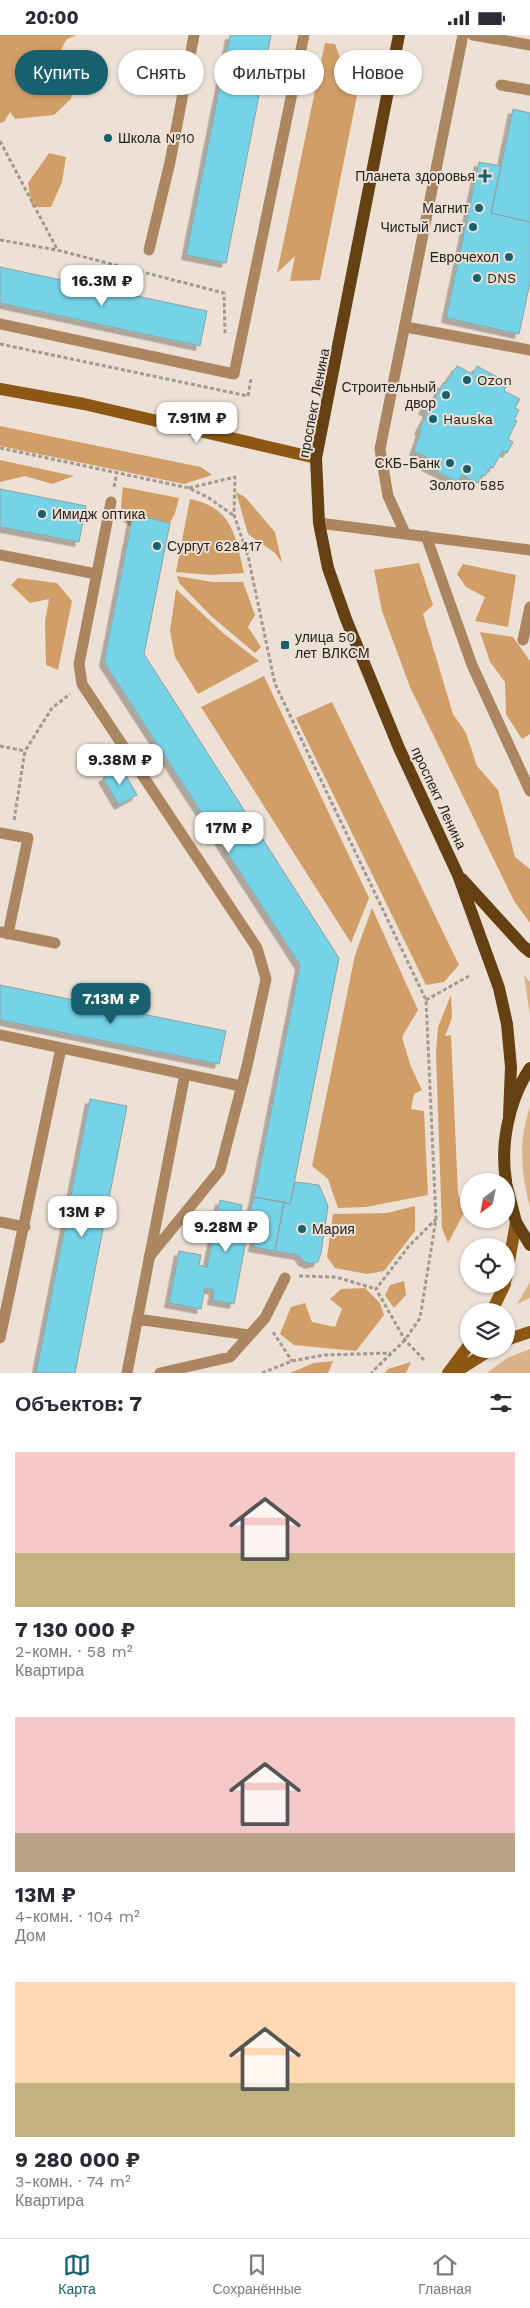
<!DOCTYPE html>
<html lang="ru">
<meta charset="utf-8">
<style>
body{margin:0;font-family:"Work Sans",sans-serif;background:#f7f7f7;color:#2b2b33;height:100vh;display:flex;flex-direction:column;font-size:19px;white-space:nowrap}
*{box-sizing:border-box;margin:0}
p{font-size:16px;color:#7c7c81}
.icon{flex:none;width:28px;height:28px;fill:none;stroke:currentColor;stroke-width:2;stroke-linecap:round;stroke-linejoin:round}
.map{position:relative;height:1338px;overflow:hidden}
.sheet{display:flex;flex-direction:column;background:#fff;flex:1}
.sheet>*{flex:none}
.hud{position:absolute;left:15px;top:15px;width:500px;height:45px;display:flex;gap:10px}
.needle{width:32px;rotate:212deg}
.buttons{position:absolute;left:460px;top:1138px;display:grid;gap:10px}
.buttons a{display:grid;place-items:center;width:55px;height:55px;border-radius:50%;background:#fff;box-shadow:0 1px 4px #0004;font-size:25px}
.price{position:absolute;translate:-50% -42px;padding:0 11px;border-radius:10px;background:#fff;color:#222;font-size:16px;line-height:32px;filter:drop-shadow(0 1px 2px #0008)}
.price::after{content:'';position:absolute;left:50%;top:30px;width:15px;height:11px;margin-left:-8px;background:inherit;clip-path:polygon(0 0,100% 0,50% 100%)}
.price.active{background:#17606f;color:#fff}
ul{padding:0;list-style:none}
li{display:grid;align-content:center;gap:10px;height:265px;padding:0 15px}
li span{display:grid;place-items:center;height:155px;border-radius:0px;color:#555}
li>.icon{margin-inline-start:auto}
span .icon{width:90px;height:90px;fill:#fffc;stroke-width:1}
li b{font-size:21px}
h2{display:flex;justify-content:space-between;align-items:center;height:60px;padding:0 15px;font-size:21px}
.pill{padding:0 18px;border-radius:22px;background:#fff;box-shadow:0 1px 4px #0004;font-size:18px;line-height:45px}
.pill.active{background:#17606f;color:#fff}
.status{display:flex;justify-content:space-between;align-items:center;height:35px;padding:0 25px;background:#fff;direction:ltr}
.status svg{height:14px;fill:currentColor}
.dock{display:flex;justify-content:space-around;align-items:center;height:70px;border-top:1px solid #e1e1e2;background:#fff;font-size:14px;color:#7c7c81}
.dock a{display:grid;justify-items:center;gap:2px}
.dock .active{color:#17606f}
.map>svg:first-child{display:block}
.green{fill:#dbb38b}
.forest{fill:#d29e68}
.building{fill:#75d3e7;stroke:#8ea0a4;filter:url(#shadow)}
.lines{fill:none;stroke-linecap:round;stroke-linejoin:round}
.path{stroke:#a29990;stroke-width:3;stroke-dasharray:4 2.5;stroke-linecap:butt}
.service{stroke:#ab8660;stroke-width:11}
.secondary{stroke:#8c5813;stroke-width:12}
.primary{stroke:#654012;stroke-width:12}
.poi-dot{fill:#17606f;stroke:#ede1d5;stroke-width:2}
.labels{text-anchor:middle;stroke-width:4;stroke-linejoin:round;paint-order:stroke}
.poi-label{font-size:14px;fill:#25211c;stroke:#ede1d5;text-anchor:start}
.street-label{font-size:14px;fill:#25211c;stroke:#ede1d5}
</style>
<div class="status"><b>20:00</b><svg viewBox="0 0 49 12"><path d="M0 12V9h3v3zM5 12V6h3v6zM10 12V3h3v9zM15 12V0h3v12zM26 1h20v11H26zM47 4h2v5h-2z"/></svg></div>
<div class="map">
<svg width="530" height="1338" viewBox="0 0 530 1338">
<defs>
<filter id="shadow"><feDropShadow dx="-4.5" dy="4.5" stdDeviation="0" flood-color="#0004"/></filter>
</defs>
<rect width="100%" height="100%" fill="#ede1d5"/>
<path class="green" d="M524 940 530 947V981Z
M530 1072V1172C521 1137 518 1106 530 1072Z
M530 1247V1263L517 1269Z
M530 1314V1338H487L507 1323Z"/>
<path class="forest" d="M0 0H76L66 5 53 31 74 28 71 64 54 80 15 84 10 77 4 87 0 88Z
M325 8 335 9 341 26 366 16 320 245 290 246 295 221 277 238Z
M49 118 66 122 62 147 51 172H32L28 148Z
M0 391 201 432 212 440 184 449 0 411Z
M0 425 74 441 52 449 25 441 0 447Z
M123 452 179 463 175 478 170 488 133 479 131 492 124 487 121 470Z
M236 457 245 462 275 497 282 528 275 518 248 499Z
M190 464C233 473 235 500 244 538L210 540 176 537Z
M419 528 433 570 423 579 453 679 466 698 477 731 498 755 515 822 530 834V888L514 866 410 652 382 576 374 535Z
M463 529 516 540 508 592 475 586 485 562 466 552 457 539Z
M177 541 213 547H243L255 580 248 592 261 612 255 618 211 581 179 548Z
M18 543 57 548 72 566 58 635 46 630 45 586 49 564 30 568 11 550Z
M176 554 223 598 259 626 198 659 175 622 170 596Z
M480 597 513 602 530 626V699L522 704 506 679 505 647 490 627Z
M264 641 369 863 351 908 201 672Z
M332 667 459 930 444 947 426 950 296 683Z
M372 873 418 975 402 1002 411 1032 422 1055 414 1059 411 1074 424 1076 428 1160 366 1172 338 1173 328 1144 312 1131 355 920Z
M451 960 452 983 445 1001 451 1000 458 1159 465 1176 448 1208 442 1193 436 1018 438 992Z
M415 1171V1196L384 1236 367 1239 335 1233 327 1222 333 1179 387 1178Z
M404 1246 406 1260 394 1273 385 1260 390 1250Z
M365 1253 380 1268 384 1280 356 1316 294 1310 280 1299 291 1272 305 1268 312 1287 335 1292 342 1274 330 1264 341 1254Z
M333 1326 328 1338H290L314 1328Z
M411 1327 406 1338H385L388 1334Z"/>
<path class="building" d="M230 0H271L226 228 186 220Z
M513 74 530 78V187L491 178Z
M479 127 501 131 491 178 530 187V248L519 299 446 283Z
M0 232 207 276 200 311 0 268Z
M457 331 473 339 477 331 508 348 504 356 520 364 515 373 519 375 514 385 517 386 508 404 513 407 507 418 502 416 493 433 490 432 485 441 482 440 478 448 462 440 458 447 426 431 430 424 414 416 421 396 419 395 428 377 423 375 429 363 434 365 443 348 445 349Z
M0 454 86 471 79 507 0 492Z
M133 479 170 488 144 619 339 923 290 1169 254 1162 300 930 104 627Z
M121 732 137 760 119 770 103 743Z
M0 950 226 996 219 1029 0 985Z
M90 1064 127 1071 75 1338H36Z
M295 1147 319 1150 328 1171 321 1218 318 1227 310 1229 303 1226 299 1220 275 1216 284 1167 290 1169Z
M254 1162 284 1167 275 1216 253 1212 255 1202 247 1200 234 1269 212 1265 214 1255 205 1253 201 1274 169 1268 179 1216 201 1220 199 1230 207 1232 220 1165 242 1170 241 1177 250 1179Z"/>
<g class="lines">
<path class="path" d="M0 106 57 214
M0 205 57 215 224 258 225 299
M0 309 248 361 251 344
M0 413 189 453 209 463 233 480
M114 452 117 438
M189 453 235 442 234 480 248 521 275 649 426 965 436 1184 420 1283 405 1305 371 1338
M0 711 25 716
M14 785 25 716 52 673 70 659
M426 965 469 941
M299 1241 336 1242 376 1254
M273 1297 292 1326
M424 1325 405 1305 376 1254 409 1211 436 1184
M262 1338 292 1326 324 1320 391 1318"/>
<path class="service" d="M473 0 530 10
M501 50 530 55
M149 215 170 127 194 0
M0 289 234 339 304 0
M406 292 530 315
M111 467 79 629 82 649 257 913 266 944 247 1031 220 1135 149 1222
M319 488 530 515
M405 498 388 461 380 414 463 0
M426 501 472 630 530 756
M0 520 96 539
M523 605 530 572
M0 798 28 803 8 899
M0 897 55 908
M0 1000 241 1051
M0 1187 25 1192
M137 1284 249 1300
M0 1303 61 1013
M127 1338 185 1039
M160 1338 230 1322 265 1283 285 1243"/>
<path class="secondary" d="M0 354 84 369 316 423
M506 1244 516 1187
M492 1276 505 1249
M506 1305 530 1297
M448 1338 469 1310
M454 1338 492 1314"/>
<path class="primary" d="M399 0 316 423 319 488 328 533 346 584 399 713 458 840 499 953 507 989 511 1032 509 1081
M462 844 523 911 530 917
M506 1146C500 1109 509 1065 530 1033
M506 1148 516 1187 530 1210"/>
</g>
<g class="poi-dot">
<circle cx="108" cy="103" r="5"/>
<path d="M482.5 133.5h5v5h5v5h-5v5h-5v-5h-5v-5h5z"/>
<circle cx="479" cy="173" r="5"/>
<circle cx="473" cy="192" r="5"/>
<circle cx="509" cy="222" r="5"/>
<circle cx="477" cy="243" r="5"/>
<circle cx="467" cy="345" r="5"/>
<circle cx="446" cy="360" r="5"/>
<circle cx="433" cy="384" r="5"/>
<circle cx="450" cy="428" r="5"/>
<circle cx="467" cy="434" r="5"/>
<circle cx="42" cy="479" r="5"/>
<circle cx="157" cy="511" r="5"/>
<rect x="280" y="605" width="10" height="10" rx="2.5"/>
<circle cx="302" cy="1194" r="5"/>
</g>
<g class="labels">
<g class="poi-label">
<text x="118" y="108">Школа №10</text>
<text x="475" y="146" text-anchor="end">Планета здоровья</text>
<text x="469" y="178" text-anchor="end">Магнит</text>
<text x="463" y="197" text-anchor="end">Чистый лист</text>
<text x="499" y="227" text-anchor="end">Еврочехол</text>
<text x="487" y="248">DNS</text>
<text x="477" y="350">Ozon</text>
<text x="436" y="357" text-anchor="end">Строительный<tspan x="436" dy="16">двор</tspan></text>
<text x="443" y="389">Hauska</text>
<text x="440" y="433" text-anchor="end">СКБ-Банк</text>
<text x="467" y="455" text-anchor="middle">Золото 585</text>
<text x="52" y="484">Имидж оптика</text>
<text x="167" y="516">Сургут 628417</text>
<text x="295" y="607">улица 50<tspan x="295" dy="16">лет ВЛКСМ</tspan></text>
<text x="312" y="1199">Мария</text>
</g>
<g class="street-label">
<text transform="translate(314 368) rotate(-79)" y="5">проспект Ленина</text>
<text transform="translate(439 763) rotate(65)" y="5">проспект Ленина</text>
</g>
</g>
</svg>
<div class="buttons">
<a><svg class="needle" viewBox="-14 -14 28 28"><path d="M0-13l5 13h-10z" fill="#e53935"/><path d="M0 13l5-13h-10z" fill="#7c7c81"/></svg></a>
<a><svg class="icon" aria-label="locate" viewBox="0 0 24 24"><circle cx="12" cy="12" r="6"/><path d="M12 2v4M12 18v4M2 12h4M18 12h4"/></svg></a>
<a><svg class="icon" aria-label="layers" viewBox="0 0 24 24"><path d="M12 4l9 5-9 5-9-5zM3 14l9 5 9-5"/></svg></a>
</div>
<b class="price" style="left:102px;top:272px">16.3M ₽</b>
<b class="price" style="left:197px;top:409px">7.91M ₽</b>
<b class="price" style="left:120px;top:751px">9.38M ₽</b>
<b class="price" style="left:229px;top:819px">17M ₽</b>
<b class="price active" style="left:111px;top:990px">7.13M ₽</b>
<b class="price" style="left:82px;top:1203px">13M ₽</b>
<b class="price" style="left:226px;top:1218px">9.28M ₽</b>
<div class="hud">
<a class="pill active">Купить</a>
<a class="pill">Снять</a>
<a class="pill">Фильтры</a>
<a class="pill">Новое</a>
</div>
</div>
<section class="sheet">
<h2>Объектов: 7<svg class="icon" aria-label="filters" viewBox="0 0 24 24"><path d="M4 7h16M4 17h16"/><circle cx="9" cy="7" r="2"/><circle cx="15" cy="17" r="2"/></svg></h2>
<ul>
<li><span style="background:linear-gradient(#f6c9c9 65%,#c2b280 0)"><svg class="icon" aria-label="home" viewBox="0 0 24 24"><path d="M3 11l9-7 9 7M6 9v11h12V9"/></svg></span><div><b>7 130 000 ₽</b><p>2-комн. · 58 m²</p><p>Квартира</p></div></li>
<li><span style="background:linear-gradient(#f6c9c9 75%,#b9a48a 0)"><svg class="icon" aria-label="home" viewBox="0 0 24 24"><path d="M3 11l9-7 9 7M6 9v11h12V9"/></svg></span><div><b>13M ₽</b><p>4-комн. · 104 m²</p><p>Дом</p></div></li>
<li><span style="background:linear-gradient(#ffd9b3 65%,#c2b280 0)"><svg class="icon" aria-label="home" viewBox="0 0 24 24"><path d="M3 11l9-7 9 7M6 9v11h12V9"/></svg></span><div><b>9 280 000 ₽</b><p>3-комн. · 74 m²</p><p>Квартира</p></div></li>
</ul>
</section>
<nav class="dock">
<a class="active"><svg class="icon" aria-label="map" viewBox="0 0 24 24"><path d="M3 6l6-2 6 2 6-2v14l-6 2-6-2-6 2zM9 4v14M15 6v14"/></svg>Карта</a>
<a><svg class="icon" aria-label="saved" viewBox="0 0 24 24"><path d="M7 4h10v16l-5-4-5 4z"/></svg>Сохранённые</a>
<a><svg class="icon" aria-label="home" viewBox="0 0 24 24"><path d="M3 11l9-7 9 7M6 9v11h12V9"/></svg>Главная</a>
</nav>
